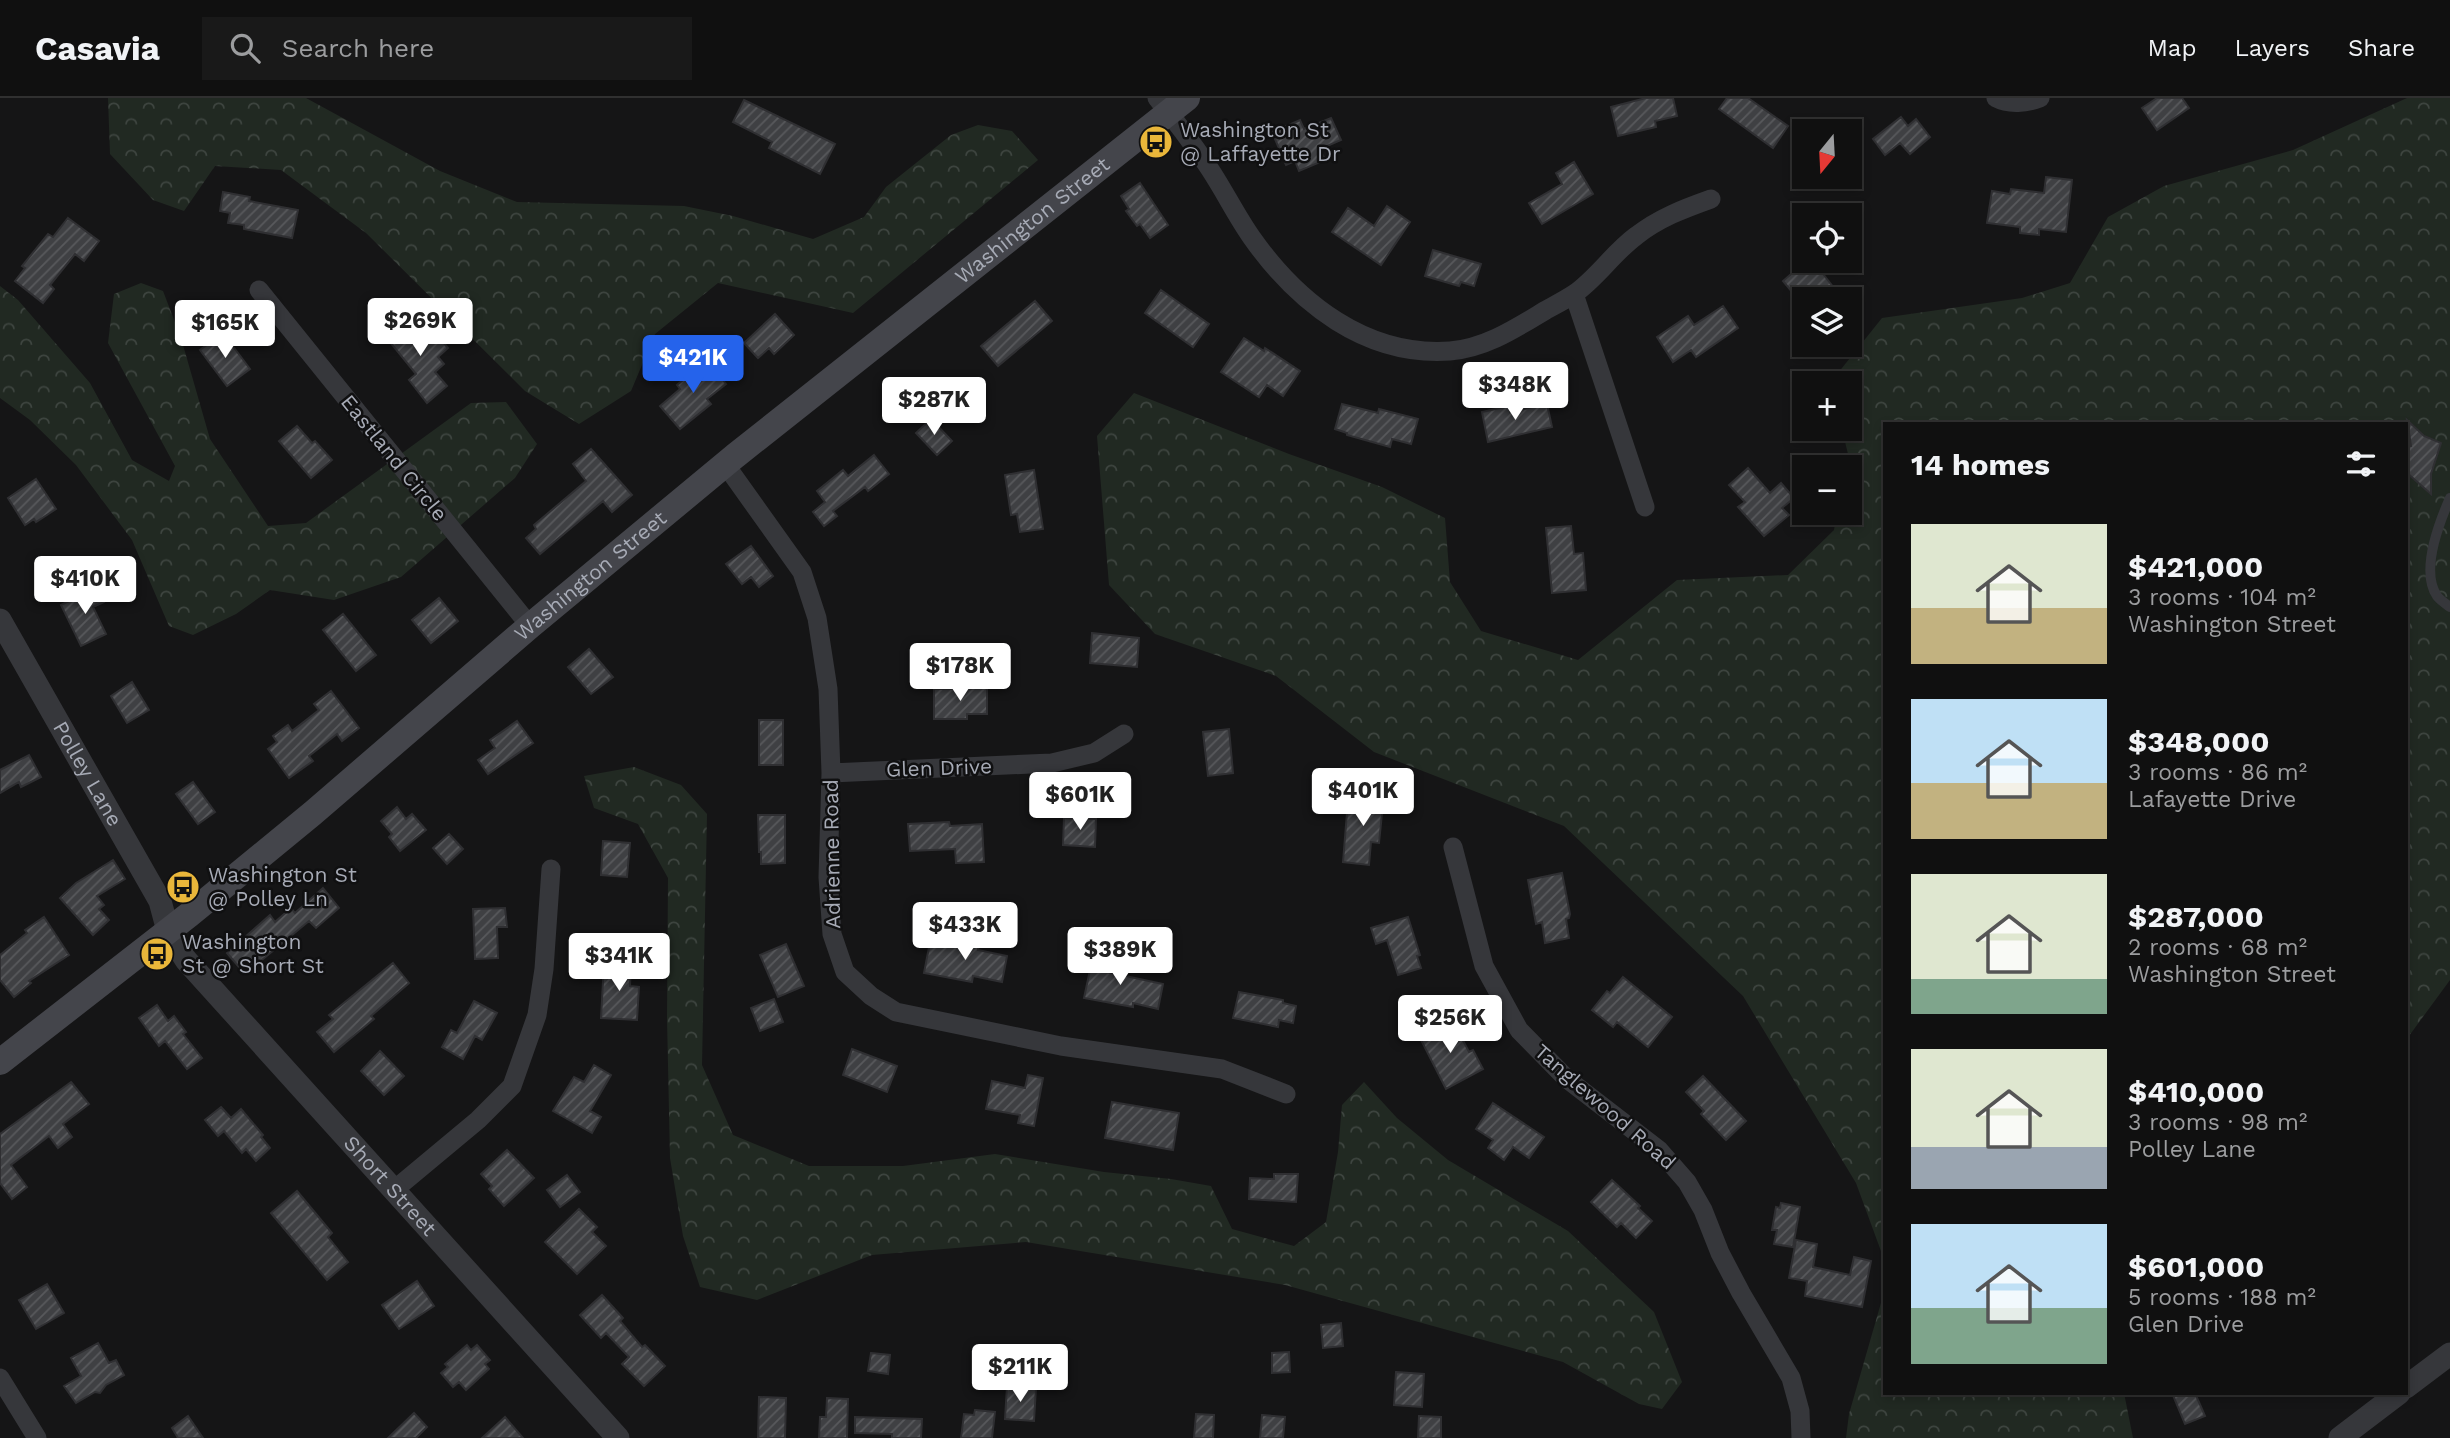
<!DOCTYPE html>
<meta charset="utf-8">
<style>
body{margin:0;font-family:"Work Sans",sans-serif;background:#191919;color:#f1f3f6;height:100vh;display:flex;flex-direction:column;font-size:26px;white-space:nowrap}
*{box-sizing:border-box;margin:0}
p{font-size:23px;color:#9c9d9f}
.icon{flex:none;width:38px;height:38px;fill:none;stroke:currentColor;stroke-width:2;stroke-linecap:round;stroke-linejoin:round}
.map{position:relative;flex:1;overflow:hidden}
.panel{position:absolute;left:1883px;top:324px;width:525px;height:973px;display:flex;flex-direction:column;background:#101010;border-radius:0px;box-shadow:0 4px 10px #0003,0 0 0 2px #303030}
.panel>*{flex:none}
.needle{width:46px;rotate:198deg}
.tools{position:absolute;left:1792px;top:21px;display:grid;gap:14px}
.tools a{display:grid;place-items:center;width:70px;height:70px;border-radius:0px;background:#101010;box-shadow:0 4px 10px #0003,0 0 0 2px #303030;font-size:35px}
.price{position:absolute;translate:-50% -60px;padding:0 16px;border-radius:7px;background:#fff;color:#222;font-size:23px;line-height:46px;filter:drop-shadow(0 2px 4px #0008)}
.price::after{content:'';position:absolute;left:50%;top:42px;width:21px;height:16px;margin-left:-10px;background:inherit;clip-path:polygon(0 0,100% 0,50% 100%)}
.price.active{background:#2563eb;color:#fff}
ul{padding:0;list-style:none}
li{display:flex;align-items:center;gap:21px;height:175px;padding:0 28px}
li span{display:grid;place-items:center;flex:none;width:196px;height:140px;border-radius:0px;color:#555}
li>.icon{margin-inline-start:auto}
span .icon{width:84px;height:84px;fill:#fffc;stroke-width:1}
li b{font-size:30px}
h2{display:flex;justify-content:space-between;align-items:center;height:84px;padding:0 28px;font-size:30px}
header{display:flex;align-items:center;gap:42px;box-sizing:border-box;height:98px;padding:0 35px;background:#101010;border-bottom:2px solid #303030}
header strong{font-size:33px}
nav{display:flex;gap:38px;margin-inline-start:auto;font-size:24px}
.search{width:490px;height:63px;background:#191919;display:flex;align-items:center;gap:18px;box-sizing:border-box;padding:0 24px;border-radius:0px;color:#9c9d9f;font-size:26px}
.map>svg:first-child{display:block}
.forest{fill:url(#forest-crowns)}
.building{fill:url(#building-hatch);stroke:#2f2f32;stroke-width:2}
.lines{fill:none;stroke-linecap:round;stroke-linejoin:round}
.service{stroke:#36373b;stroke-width:10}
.minor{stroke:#36373b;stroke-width:19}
.tertiary{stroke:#36373b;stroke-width:23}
.secondary{stroke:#44454b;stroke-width:26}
.labels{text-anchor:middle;stroke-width:5;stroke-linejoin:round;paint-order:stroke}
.poi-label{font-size:21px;fill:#a7abb6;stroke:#101011;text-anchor:start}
.street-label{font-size:21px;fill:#a7abb6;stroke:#101011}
</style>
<header>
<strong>Casavia</strong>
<div class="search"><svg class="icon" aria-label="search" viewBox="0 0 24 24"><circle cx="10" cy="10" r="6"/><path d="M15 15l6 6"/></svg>Search here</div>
<nav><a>Map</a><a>Layers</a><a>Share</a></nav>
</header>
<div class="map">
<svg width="2450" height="1340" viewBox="0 0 2450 1340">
<defs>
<pattern id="forest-crowns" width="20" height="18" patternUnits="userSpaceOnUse" patternTransform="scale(1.75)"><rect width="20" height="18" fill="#212922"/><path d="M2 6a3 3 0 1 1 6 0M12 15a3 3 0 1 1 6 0" fill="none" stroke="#3e4540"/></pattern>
<pattern id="building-hatch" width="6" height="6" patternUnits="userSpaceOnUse" patternTransform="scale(1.75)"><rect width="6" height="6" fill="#3f4043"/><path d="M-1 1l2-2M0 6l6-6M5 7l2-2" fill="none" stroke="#58595c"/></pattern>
</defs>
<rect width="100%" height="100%" fill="#151516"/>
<path class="forest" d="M108 0H306L440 73 517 104 684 108 733 118 813 141 864 119 886 89 951 37 978 27 1012 33 1038 62 853 215 718 185 655 236 631 293 579 326 525 293 366 135 281 72 215 68 184 113 153 102 110 56Z
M2407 0H2450V882L2406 942V326H1885V1164L1856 1085 1743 898 1564 728 1374 654 1276 578 1155 536 1109 487 1097 338 1134 295 1289 356 1382 389 1445 420 1450 484 1481 533 1578 562 1677 482 1788 477 1834 432 1837 415H1850V369H1846L1848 356 1842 331H1850V285H1830L1882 220 2022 200 2070 185 2108 119 2164 88 2293 52Z
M141 185 163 193 181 240 210 341 268 428 306 425 471 305 506 304 537 346 515 380 401 479 334 502 270 492 236 516 193 537 169 528 132 442 76 367 30 322 0 300V188L18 202 90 285 132 362 169 383 175 368 108 245 114 196Z
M634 669 681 687 707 716 702 967 733 1037 809 1068H903L995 1056 1104 1074 1171 1081 1211 1088 1232 1131 1294 1148 1326 1124 1338 1054 1342 1007 1364 984 1397 1020 1448 1062 1568 1133 1654 1214 1682 1284 1662 1311 1639 1306 1563 1264 1285 1187 1026 1144 872 1157 757 1202 700 1189 683 1138 670 1060 667 920 668 780 638 726 594 710 584 678Z
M1885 1191V1295H2124L2133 1340H1846L1849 1316Z"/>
<path class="building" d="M1646 0H1673L1677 18 1655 23 1656 29 1618 38 1611 9Z
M1727 0H1748L1788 28 1773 50 1719 11Z
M2157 0H2182L2189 10 2157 32 2142 10Z
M744 2 835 46 820 76 769 50 772 44 733 24Z
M1901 19 1908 28 1916 21 1930 39 1910 56 1900 45 1885 57 1873 41Z
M1331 20 1341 42 1320 51 1325 62 1299 73 1295 63 1286 67 1272 34 1300 22 1304 31Z
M1574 64 1593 96 1542 126 1529 105 1562 86 1556 75Z
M2046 79 2072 82 2066 134 2039 131V137L2020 135V129L1987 125 1992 93 2010 96 2011 91 2044 95Z
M1140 85 1168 127 1150 140 1140 126 1137 128 1126 113 1129 111 1121 98Z
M223 94 250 99 249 103 298 112 292 140 244 131V127L228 125 230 115 220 113Z
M1387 108 1410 124 1381 167 1332 134 1348 110 1374 128Z
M68 120 99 143 84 163 75 156 50 187 54 191 43 205 15 183 25 170 22 168 48 136 53 139Z
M1433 152 1481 166 1474 188 1461 184 1459 188 1425 178Z
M1806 163H1813L1834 190 1820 201H1798L1783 183Z
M1161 192 1209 226 1193 249 1145 215Z
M1035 203 1052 223 998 268 981 248Z
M1723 208 1738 230 1696 259 1691 252 1673 264 1657 239 1688 218 1694 227Z
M775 216 794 237 774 256 769 250 758 260 744 245Z
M404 222 421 242 433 232 448 250 438 259 444 266 435 274 447 288 427 305 409 282 416 276 385 238Z
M223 235 250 271 227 288 200 252Z
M1244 240 1264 253 1265 250 1300 273 1283 298 1267 287 1259 299 1221 274Z
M707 262 726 286 707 301 711 306 680 331 660 308 680 291 677 287Z
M931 295 942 307 926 321 915 310Z
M1342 306 1378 315 1379 311 1418 321 1411 346 1392 341 1390 349 1347 337V335L1335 331Z
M1547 306 1552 329 1488 344 1482 314 1509 308 1510 314Z
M931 321 952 343 937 357 916 335Z
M2407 322 2424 338 2441 345 2431 376V396L2406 374V349L2411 348Z
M297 328 312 345 315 343 332 362 311 380 279 343Z
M591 351 632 397 612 414 603 403 540 456 526 440 536 431 534 427 586 383 573 366Z
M874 357 889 376 868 393 865 389 833 413 837 418 824 428 813 414 825 404 817 393 843 372 848 378Z
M1748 370 1770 395 1781 385 1794 400 1782 410 1789 417 1764 438 1738 409 1745 404 1729 387Z
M1034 372 1043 431 1020 434 1017 416 1011 417 1005 377Z
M36 381 56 411 36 424 34 421 25 427 8 400Z
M1571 428 1574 456 1583 455 1586 492 1552 495 1546 430Z
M751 448 773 478 759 489 751 479 742 486 726 466Z
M97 489 104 504 93 509 106 536 81 548 61 507Z
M439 500 458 523 431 545 412 522Z
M343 516 376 557 356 573 323 532Z
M1092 535 1139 540 1137 569 1090 565Z
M589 551 613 579 591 596 568 569Z
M132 584 149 612 127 625 111 598Z
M987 590V616H967V621H934V591Z
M331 593 359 630 342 643 337 636 309 658 313 663 289 680 268 651 277 644 273 638 288 627 292 633 319 612 314 606Z
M759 622H783V667H759Z
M517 623 533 645 488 676 478 662 495 650 490 642Z
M1229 631 1233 675 1208 678 1203 634Z
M29 657 41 679 21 689 19 684 0 695V672Z
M193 684 215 714 198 726 176 696Z
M1364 694 1384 696 1379 745 1371 744 1369 767 1343 764 1348 702 1363 703Z
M397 709 406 721 412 716 426 732 400 753 389 739 392 736 381 723Z
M758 717H785V765L761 766V754H759Z
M1064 720 1096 721 1095 749 1063 747Z
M949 724 950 728 982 726 984 764 956 765 955 751 910 753 908 726Z
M449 736 463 751 447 766 433 750Z
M603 743 630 745 627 779 601 777Z
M113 762 125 781 97 798 104 807 99 811 109 822 93 837 60 800 76 785Z
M1562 775 1570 816 1569 820 1566 821 1569 840 1545 845 1542 824 1536 826 1528 782Z
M323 790 339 810 316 830 309 823 245 876 227 855 270 817 275 824 291 810 295 815Z
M505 810 507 829H497L498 860 475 861 473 811Z
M44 819 69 857 29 883 31 885 14 899 0 882V857L27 835 25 832Z
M1408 819 1420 857 1417 858 1421 870 1398 877 1387 842 1376 846 1371 830Z
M964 839 980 842 978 852 1007 858 1002 884 973 878 972 884 924 875 930 844 961 850Z
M786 846 804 888 778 899 760 857Z
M1093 858 1109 862 1107 874 1163 886 1158 911 1133 905V909L1084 900Z
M393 865 409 885 371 918 374 921 334 954 317 934 333 921 329 917Z
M604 865 631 867 630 888 639 889 637 922 601 920Z
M1623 879 1672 919 1648 949 1617 924 1613 929 1592 912 1607 893 1610 895Z
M1239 894 1283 902V905L1296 908 1293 925 1279 922 1278 929 1233 920Z
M774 901 783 924 760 933 751 910Z
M474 903 497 915 482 942 475 938 463 961 442 949 451 932 457 935Z
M157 907 168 923 174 918 186 934 183 936 202 960 187 971 165 943 159 948 139 920Z
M1446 924 1450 930 1455 927 1469 954 1473 952 1483 971 1446 991 1419 938Z
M852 951 897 968 887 994 843 977Z
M380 953 404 978 384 997 361 973Z
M594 967 611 977 590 1013 601 1019 592 1035 553 1013 574 979 584 984Z
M1028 977 1043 980 1034 1028 1018 1025 1020 1017 986 1011 992 983 1025 990Z
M1703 978 1746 1023 1726 1042 1701 1016 1704 1013 1686 994Z
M71 984 89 1006 63 1026 72 1039 58 1050 49 1038 11 1067 27 1089 12 1101 0 1085V1036Z
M1112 1004 1179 1015 1173 1052 1105 1040Z
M1493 1005 1544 1039 1529 1060 1513 1049 1504 1062 1488 1050 1493 1042 1476 1031Z
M221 1009 231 1020 241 1011 263 1037 261 1039 270 1050 256 1063 246 1051 242 1055 224 1033 218 1038 205 1022Z
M507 1052 534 1080 504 1108 489 1091 492 1088 481 1076Z
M1274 1076H1298L1296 1104 1249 1101 1250 1080 1274 1081Z
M567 1077 580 1094 560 1109 547 1092Z
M1612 1082 1640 1108 1638 1110 1652 1123 1636 1140 1621 1125 1617 1129 1591 1104Z
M297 1093 332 1135 328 1139 348 1164 327 1182 271 1115Z
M1781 1105 1800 1109 1793 1149 1774 1146 1777 1132H1772L1776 1109 1780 1110Z
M579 1111 597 1129 592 1134 606 1148 577 1176 545 1144Z
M1796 1142 1817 1146 1813 1169 1850 1177 1854 1159 1871 1163 1862 1209 1805 1198 1807 1183 1789 1180Z
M417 1183 434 1208 399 1231 382 1207Z
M47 1186 64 1215 36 1231 19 1202Z
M602 1197 623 1220 620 1223 642 1249 645 1247 665 1268 644 1288 622 1266 629 1259 606 1235 601 1240 580 1217Z
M1341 1225 1343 1248 1323 1250 1321 1227Z
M98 1245 109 1265 116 1262 124 1277 106 1287 100 1295 95 1294 76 1305 64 1288 81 1278 71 1260Z
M467 1247 471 1252 477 1247 490 1262 485 1266 489 1271 466 1292 459 1284 453 1289 441 1275 448 1269 445 1266Z
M1289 1254 1290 1274 1272 1275V1255Z
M871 1255 890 1257 888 1276 868 1273Z
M1396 1274 1424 1276 1422 1309 1394 1307Z
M1007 1288 1036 1290 1034 1323 1005 1321Z
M2172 1295H2195L2205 1318 2185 1326Z
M759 1299 786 1300 785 1340H758Z
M827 1300 848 1301 847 1340H819L820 1319H826Z
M975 1312 995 1314 992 1340H961L964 1316 974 1317Z
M414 1315 427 1329 416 1340H388Z
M1196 1316 1214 1317 1213 1340H1194Z
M1262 1317 1285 1319 1283 1340H1260Z
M188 1318 203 1340H178L172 1330Z
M1419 1318 1441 1319V1340H1418Z
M505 1319 523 1340H482Z
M855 1319 922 1321 921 1340H892V1336L855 1335Z"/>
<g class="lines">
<path class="service" d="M2450 400C2439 425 2420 473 2437 498 2440 502 2446 506 2450 509"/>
<path class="minor" d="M1157 0C1174 21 1190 42 1205 64 1222 88 1235 116 1252 140 1298 205 1366 259 1450 253 1486 250 1516 230 1546 212 1555 207 1565 202 1574 196 1597 180 1613 155 1636 138 1659 120 1683 111 1711 101
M1996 0C2009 7 2027 5 2040 0
M259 192 530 528
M1574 196 1645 409
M725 366 802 474 817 520 828 591 831 675 828 779 832 836 845 874 871 898 896 914 1061 948 1222 971 1286 996
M831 675 1052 665 1094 655 1124 636
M1453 749 1484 868 1519 932 1567 981 1659 1052 1687 1084 1703 1112 1720 1155 1741 1195 1791 1280 1800 1313 1801 1340
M394 1092 478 1022 512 988 537 917 544 871 551 771
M0 1280 37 1340"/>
<g class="tertiary">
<path id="s1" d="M0 522 160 803 168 833 186 862 618 1340"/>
<path d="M2406 1289 2450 1256"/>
<path d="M2340 1340 2399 1295"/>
</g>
<path class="secondary" id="s2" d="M0 964 190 816 313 715 530 528 735 358 1187 0"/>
</g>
<defs>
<symbol id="bus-disc" viewBox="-11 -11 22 22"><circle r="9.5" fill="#e9b63a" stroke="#101011"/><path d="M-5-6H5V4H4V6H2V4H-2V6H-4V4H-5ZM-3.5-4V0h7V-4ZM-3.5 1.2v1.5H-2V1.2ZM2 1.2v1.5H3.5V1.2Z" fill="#111"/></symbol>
</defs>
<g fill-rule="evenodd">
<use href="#bus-disc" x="1137" y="25" width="38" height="38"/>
<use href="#bus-disc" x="164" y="770" width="38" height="38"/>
<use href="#bus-disc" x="138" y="837" width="38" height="38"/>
</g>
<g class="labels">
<g class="poi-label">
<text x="1180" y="39">Washington St<tspan x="1180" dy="24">@ Laffayette Dr</tspan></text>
<text x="208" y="784">Washington St<tspan x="208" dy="24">@ Polley Ln</tspan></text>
<text x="182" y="851">Washington<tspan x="182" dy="24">St @ Short St</tspan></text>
</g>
<g class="street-label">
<text dy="7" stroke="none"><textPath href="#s2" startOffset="1332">Washington Street</textPath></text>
<text transform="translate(394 360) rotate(51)" y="7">Eastland Circle</text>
<text dy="7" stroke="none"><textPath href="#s2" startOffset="765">Washington Street</textPath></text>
<text transform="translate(939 670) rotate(-2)" y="7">Glen Drive</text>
<text dy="7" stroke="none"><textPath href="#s1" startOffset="177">Polley Lane</textPath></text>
<text transform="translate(832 756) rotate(-91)" y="7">Adrienne Road</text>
<text transform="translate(1605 1009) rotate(41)" y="7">Tanglewood Road</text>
<text dy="7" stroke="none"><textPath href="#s1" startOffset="693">Short Street</textPath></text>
</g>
</g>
</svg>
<div class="tools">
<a><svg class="needle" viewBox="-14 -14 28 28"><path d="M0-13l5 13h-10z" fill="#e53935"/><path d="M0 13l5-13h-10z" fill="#9c9d9f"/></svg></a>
<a><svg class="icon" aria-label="locate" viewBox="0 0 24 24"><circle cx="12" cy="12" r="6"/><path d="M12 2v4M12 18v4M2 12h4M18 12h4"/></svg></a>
<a><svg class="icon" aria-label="layers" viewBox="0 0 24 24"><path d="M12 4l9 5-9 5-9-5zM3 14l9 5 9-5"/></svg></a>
<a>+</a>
<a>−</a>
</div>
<b class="price" style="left:420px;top:260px">$269K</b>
<b class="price" style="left:225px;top:262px">$165K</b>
<b class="price active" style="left:693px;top:297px">$421K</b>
<b class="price" style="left:1515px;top:324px">$348K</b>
<b class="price" style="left:934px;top:339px">$287K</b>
<b class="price" style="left:85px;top:518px">$410K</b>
<b class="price" style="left:960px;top:605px">$178K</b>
<b class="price" style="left:1363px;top:730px">$401K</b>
<b class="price" style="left:1080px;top:734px">$601K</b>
<b class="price" style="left:965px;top:864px">$433K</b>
<b class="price" style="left:1120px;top:889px">$389K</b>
<b class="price" style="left:619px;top:895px">$341K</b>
<b class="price" style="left:1450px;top:957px">$256K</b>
<b class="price" style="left:1020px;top:1306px">$211K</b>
<section class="panel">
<h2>14 homes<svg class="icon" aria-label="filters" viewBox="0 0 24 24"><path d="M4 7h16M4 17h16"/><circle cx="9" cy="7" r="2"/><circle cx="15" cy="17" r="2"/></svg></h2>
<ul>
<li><span style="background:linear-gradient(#dfe7d0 60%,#c2b280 0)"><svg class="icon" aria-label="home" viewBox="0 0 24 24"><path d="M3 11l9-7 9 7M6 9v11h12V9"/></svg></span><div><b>$421,000</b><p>3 rooms · 104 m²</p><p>Washington Street</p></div></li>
<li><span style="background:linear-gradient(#bfe0f5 60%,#c2b280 0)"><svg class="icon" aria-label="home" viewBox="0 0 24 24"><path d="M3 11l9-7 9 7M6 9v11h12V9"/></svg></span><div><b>$348,000</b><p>3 rooms · 86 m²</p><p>Lafayette Drive</p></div></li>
<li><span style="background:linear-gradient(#dfe7d0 75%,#7fa58c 0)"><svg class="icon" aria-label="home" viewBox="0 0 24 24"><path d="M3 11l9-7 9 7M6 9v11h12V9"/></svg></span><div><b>$287,000</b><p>2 rooms · 68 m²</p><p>Washington Street</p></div></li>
<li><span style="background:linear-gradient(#dfe7d0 70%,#9aa5b1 0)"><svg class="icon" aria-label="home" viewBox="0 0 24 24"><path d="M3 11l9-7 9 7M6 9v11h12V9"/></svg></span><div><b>$410,000</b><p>3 rooms · 98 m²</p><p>Polley Lane</p></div></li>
<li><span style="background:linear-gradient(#bfe0f5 60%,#7fa58c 0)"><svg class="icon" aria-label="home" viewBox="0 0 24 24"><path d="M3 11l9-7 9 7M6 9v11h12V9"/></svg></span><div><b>$601,000</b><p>5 rooms · 188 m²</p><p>Glen Drive</p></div></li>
</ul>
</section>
</div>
